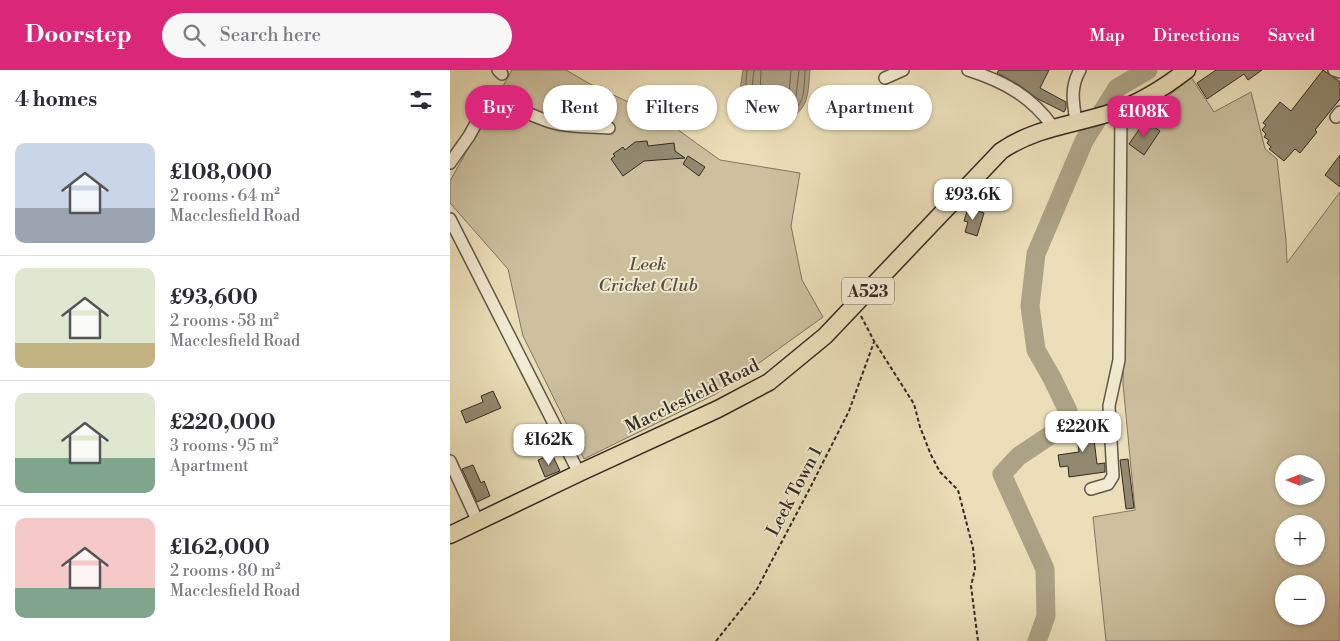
<!DOCTYPE html>
<meta charset="utf-8">
<style>
body{margin:0;font-family:"Libre Bodoni",serif;background:#f7f7f7;color:#2b2b33;height:100vh;display:flex;flex-direction:column;font-size:19px;white-space:nowrap}
*{box-sizing:border-box;margin:0}
p{font-size:16px;color:#7c7c81}
.icon{flex:none;width:28px;height:28px;fill:none;stroke:currentColor;stroke-width:2;stroke-linecap:round;stroke-linejoin:round}
.map{position:relative;flex:1;overflow:hidden}
.side{display:flex;flex-direction:column;background:#fff;width:450px}
.side>*{flex:none}
.hud{position:absolute;left:15px;top:15px;width:475px;height:45px;display:flex;gap:10px}
.needle{width:32px;rotate:270deg}
.tools{position:absolute;left:825px;top:385px;display:grid;gap:10px}
.tools a{display:grid;place-items:center;width:50px;height:50px;border-radius:50%;background:#fff;box-shadow:0 1px 4px #0004;font-size:25px}
.price{position:absolute;translate:-50% -42px;padding:0 11px;border-radius:10px;background:#fff;color:#222;font-size:16px;line-height:32px;filter:drop-shadow(0 1px 2px #0008)}
.price::after{content:'';position:absolute;left:50%;top:30px;width:15px;height:11px;margin-left:-8px;background:inherit;clip-path:polygon(0 0,100% 0,50% 100%)}
.price.current{background:#db2777;color:#fff}
ul{padding:0;list-style:none}
li{display:flex;align-items:center;gap:15px;height:125px;padding:0 15px}
li+li{border-top:1px solid #e1e1e2}
li span{display:grid;place-items:center;flex:none;width:140px;height:100px;border-radius:10px;color:#555}
li>.icon{margin-inline-start:auto}
span .icon{width:60px;height:60px;fill:#fffc;stroke-width:1}
li b{font-size:21px}
h2{display:flex;justify-content:space-between;align-items:center;height:60px;padding:0 15px;font-size:21px}
.tag{padding:0 18px;border-radius:22px;background:#fff;box-shadow:0 1px 4px #0004;font-size:18px;line-height:45px}
.tag.current{background:#db2777;color:#fff}
header{display:flex;align-items:center;gap:30px;box-sizing:border-box;height:70px;padding:0 25px;background:#db2777;color:#fff}
header strong{font-size:24px}
nav{display:flex;gap:28px;margin-inline-start:auto;font-size:18px}
.search{width:350px;height:45px;background:#f7f7f7;display:flex;align-items:center;gap:12px;box-sizing:border-box;padding:0 18px;border-radius:28px;color:#7c7c81;font-size:19px}
main{display:flex;flex:1;min-height:0}
.map>svg:first-child{display:block}
.green{fill:#ccc09f;stroke:#807660;fill-rule:evenodd}
.water{fill:#aca285;stroke:#7c725d}
.lines{fill:none;stroke-linecap:round;stroke-linejoin:round}
.shore{stroke:#706653;stroke-width:1}
.river{stroke:#aca285;stroke-width:19}
.building{fill:#938970;stroke:#332b21}
.minor-casing{stroke:#615847;stroke-width:14}
.highway-casing{stroke:#332b21;stroke-width:19}
.path{stroke:#332b21;stroke-width:2;stroke-dasharray:4 2.5;stroke-linecap:butt}
.minor{stroke:#f2ead2;stroke-width:11}
.highway{stroke:#ebdfb9;stroke-width:16}
.labels{text-anchor:middle;stroke-width:4;stroke-linejoin:round;paint-order:stroke}
.shield{fill:#f2ead2;stroke:#6c6456;stroke-width:1}
.shield-label{font-size:16px;font-weight:bold;fill:#332b21}
.park-label{font-size:18px;font-style:italic;fill:#595040;stroke:#f2ead2}
.street-label{font-size:18px;fill:#332b21;stroke:#f2ead2}
</style>
<header>
<strong>Doorstep</strong>
<div class="search"><svg class="icon" aria-label="search" viewBox="0 0 24 24"><circle cx="10" cy="10" r="6"/><path d="M15 15l6 6"/></svg>Search here</div>
<nav><a>Map</a><a>Directions</a><a>Saved</a></nav>
</header>
<main>
<section class="side">
<h2>4 homes<svg class="icon" aria-label="filters" viewBox="0 0 24 24"><path d="M4 7h16M4 17h16"/><circle cx="9" cy="7" r="2"/><circle cx="15" cy="17" r="2"/></svg></h2>
<ul>
<li><span style="background:linear-gradient(#c9d6e8 65%,#9aa5b1 0)"><svg class="icon" aria-label="home" viewBox="0 0 24 24"><path d="M3 11l9-7 9 7M6 9v11h12V9"/></svg></span><div><b>£108,000</b><p>2 rooms · 64 m²</p><p>Macclesfield Road</p></div></li>
<li><span style="background:linear-gradient(#dfe7d0 75%,#c2b280 0)"><svg class="icon" aria-label="home" viewBox="0 0 24 24"><path d="M3 11l9-7 9 7M6 9v11h12V9"/></svg></span><div><b>£93,600</b><p>2 rooms · 58 m²</p><p>Macclesfield Road</p></div></li>
<li><span style="background:linear-gradient(#dfe7d0 65%,#7fa58c 0)"><svg class="icon" aria-label="home" viewBox="0 0 24 24"><path d="M3 11l9-7 9 7M6 9v11h12V9"/></svg></span><div><b>£220,000</b><p>3 rooms · 95 m²</p><p>Apartment</p></div></li>
<li><span style="background:linear-gradient(#f6c9c9 70%,#7fa58c 0)"><svg class="icon" aria-label="home" viewBox="0 0 24 24"><path d="M3 11l9-7 9 7M6 9v11h12V9"/></svg></span><div><b>£162,000</b><p>2 rooms · 80 m²</p><p>Macclesfield Road</p></div></li>
</ul>
</section>
<div class="map">
<svg width="890" height="571" viewBox="0 0 890 571">
<rect width="100%" height="100%" fill="#ebdfb9"/>
<filter id="stains"><feTurbulence type="fractalNoise" baseFrequency=".004" numOctaves="4"/><feColorMatrix values="0 0 0 0 .2 0 0 0 0 .09 0 0 0 0 .02 0 0 0 .5 -.17"/></filter>
<radialGradient id="worn" r=".72"><stop offset=".6" stop-color="#630" stop-opacity="0"/><stop offset="1" stop-color="#630" stop-opacity=".3"/></radialGradient>
<path class="green" d="M62 0H116L140 14 210 47 270 90 350 103 341 156 352 210 373 247 266 324 134 389 73 266 58 199 0 133V111Z
M741 7 764 42 801 22 815 79 827 89 836 170 837 193 890 122V571H656L643 447 685 440 673 314 676 53 696 45ZM834 394H866V426H834ZM834 454H866V486H834ZM834 514H866V546H834Z"/>
<path class="water" d="M293 0H360C358 18 360 38 341 47L299 42C286 31 291 15 293 0Z"/>
<g class="lines">
<path class="shore" d="M297 0 295 26 299 35 306 38 340 42C356 36 354 14 355 0
M304 0 301 26 303 31 339 35 346 27 349 0
M311 0 310 24 336 27 339 25 341 0"/>
<path class="river" d="M587 571 596 546 595 499 552 404 569 386 614 356 618 341 602 308 586 280 580 236 586 184 634 71 667 18 698 0"/>
</g>
<path class="building" d="M549 0H599L590 18 616 32V38L614 42 588 29 569 15 547 3Z
M766 0H812L798 10 794 4 757 29 747 13Z
M873 0 890 12V29L865 60 867 62 850 83 845 79 834 91 819 79 821 77 817 73 819 70 814 67 816 64 812 60 816 55 813 53 830 32 841 41Z
M695 51 710 61 694 85 679 74Z
M197 71 198 76 224 73 225 81 235 88 194 91 173 106 161 89 165 86 163 84 173 77 175 80 185 72Z
M890 85V117L875 105Z
M238 86 255 97 249 106 233 94Z
M518 138 534 143 527 166 515 162 518 152 514 151Z
M43 321 51 338 16 353 11 341 33 332 31 326Z
M644 349 647 368 644 369 647 394 655 393V402L619 407 618 396 610 397 608 385 629 382 626 358 635 357 634 350Z
M102 384 110 401 95 407 88 390Z
M678 389 684 438 676 439 670 390Z
M23 395 31 413 34 411 40 426 27 432 12 399Z"/>
<g class="lines">
<defs>
<path id="minor" d="M48 0 52 4
M518 0C553 11 581 26 603 57
M884 0 890 2
M435 8 453 0
M886 47 890 42
M626 51C623 32 620 17 630 0
M0 93 19 66 33 41 42 30C65 35 85 49 108 54 125 57 143 57 159 58
M0 149 129 403
M0 391 28 452
M641 419 658 414 663 406 659 336 669 290 671 39"/>
<path id="highway" d="M0 465 129 403 268 339 319 312 375 266 551 81C586 57 624 55 663 42 690 33 715 17 737 0"/>
</defs>
<use href="#minor" class="minor-casing"/>
<use href="#highway" class="highway-casing"/>
<path class="path" d="M411 246 424 271 464 334 470 357 481 385 490 402 508 420 523 478 525 499 521 516 528 571
M266 571 306 521 360 418 399 341 424 272"/>
<use href="#minor" class="minor"/>
<use href="#highway" class="highway"/>
</g>
<g class="labels">
<rect class="shield" x="392" y="207.5" width="52" height="27" rx="4"/>
<g class="shield-label">
<text x="418" y="227">A523</text>
</g>
<g class="park-label">
<text x="198" y="200">Leek<tspan x="198" dy="21">Cricket Club</tspan></text>
</g>
<g class="street-label">
<text transform="translate(242 326) rotate(-26)" y="6">Macclesfield Road</text>
<text transform="translate(344 421) rotate(-62)" y="6">Leek Town 1</text>
</g>
</g>
<rect width="100%" height="100%" filter="url(#stains)"/>
<rect width="100%" height="100%" fill="url(#worn)"/>
</svg>
<div class="tools">
<a><svg class="needle" viewBox="-14 -14 28 28"><path d="M0-13l5 13h-10z" fill="#e53935"/><path d="M0 13l5-13h-10z" fill="#7c7c81"/></svg></a>
<a>+</a>
<a>−</a>
</div>
<b class="price current" style="left:694px;top:68px">£108K</b>
<b class="price" style="left:523px;top:151px">£93.6K</b>
<b class="price" style="left:633px;top:383px">£220K</b>
<b class="price" style="left:99px;top:396px">£162K</b>
<div class="hud">
<a class="tag current">Buy</a>
<a class="tag">Rent</a>
<a class="tag">Filters</a>
<a class="tag">New</a>
<a class="tag">Apartment</a>
</div>
</div>
</main>
